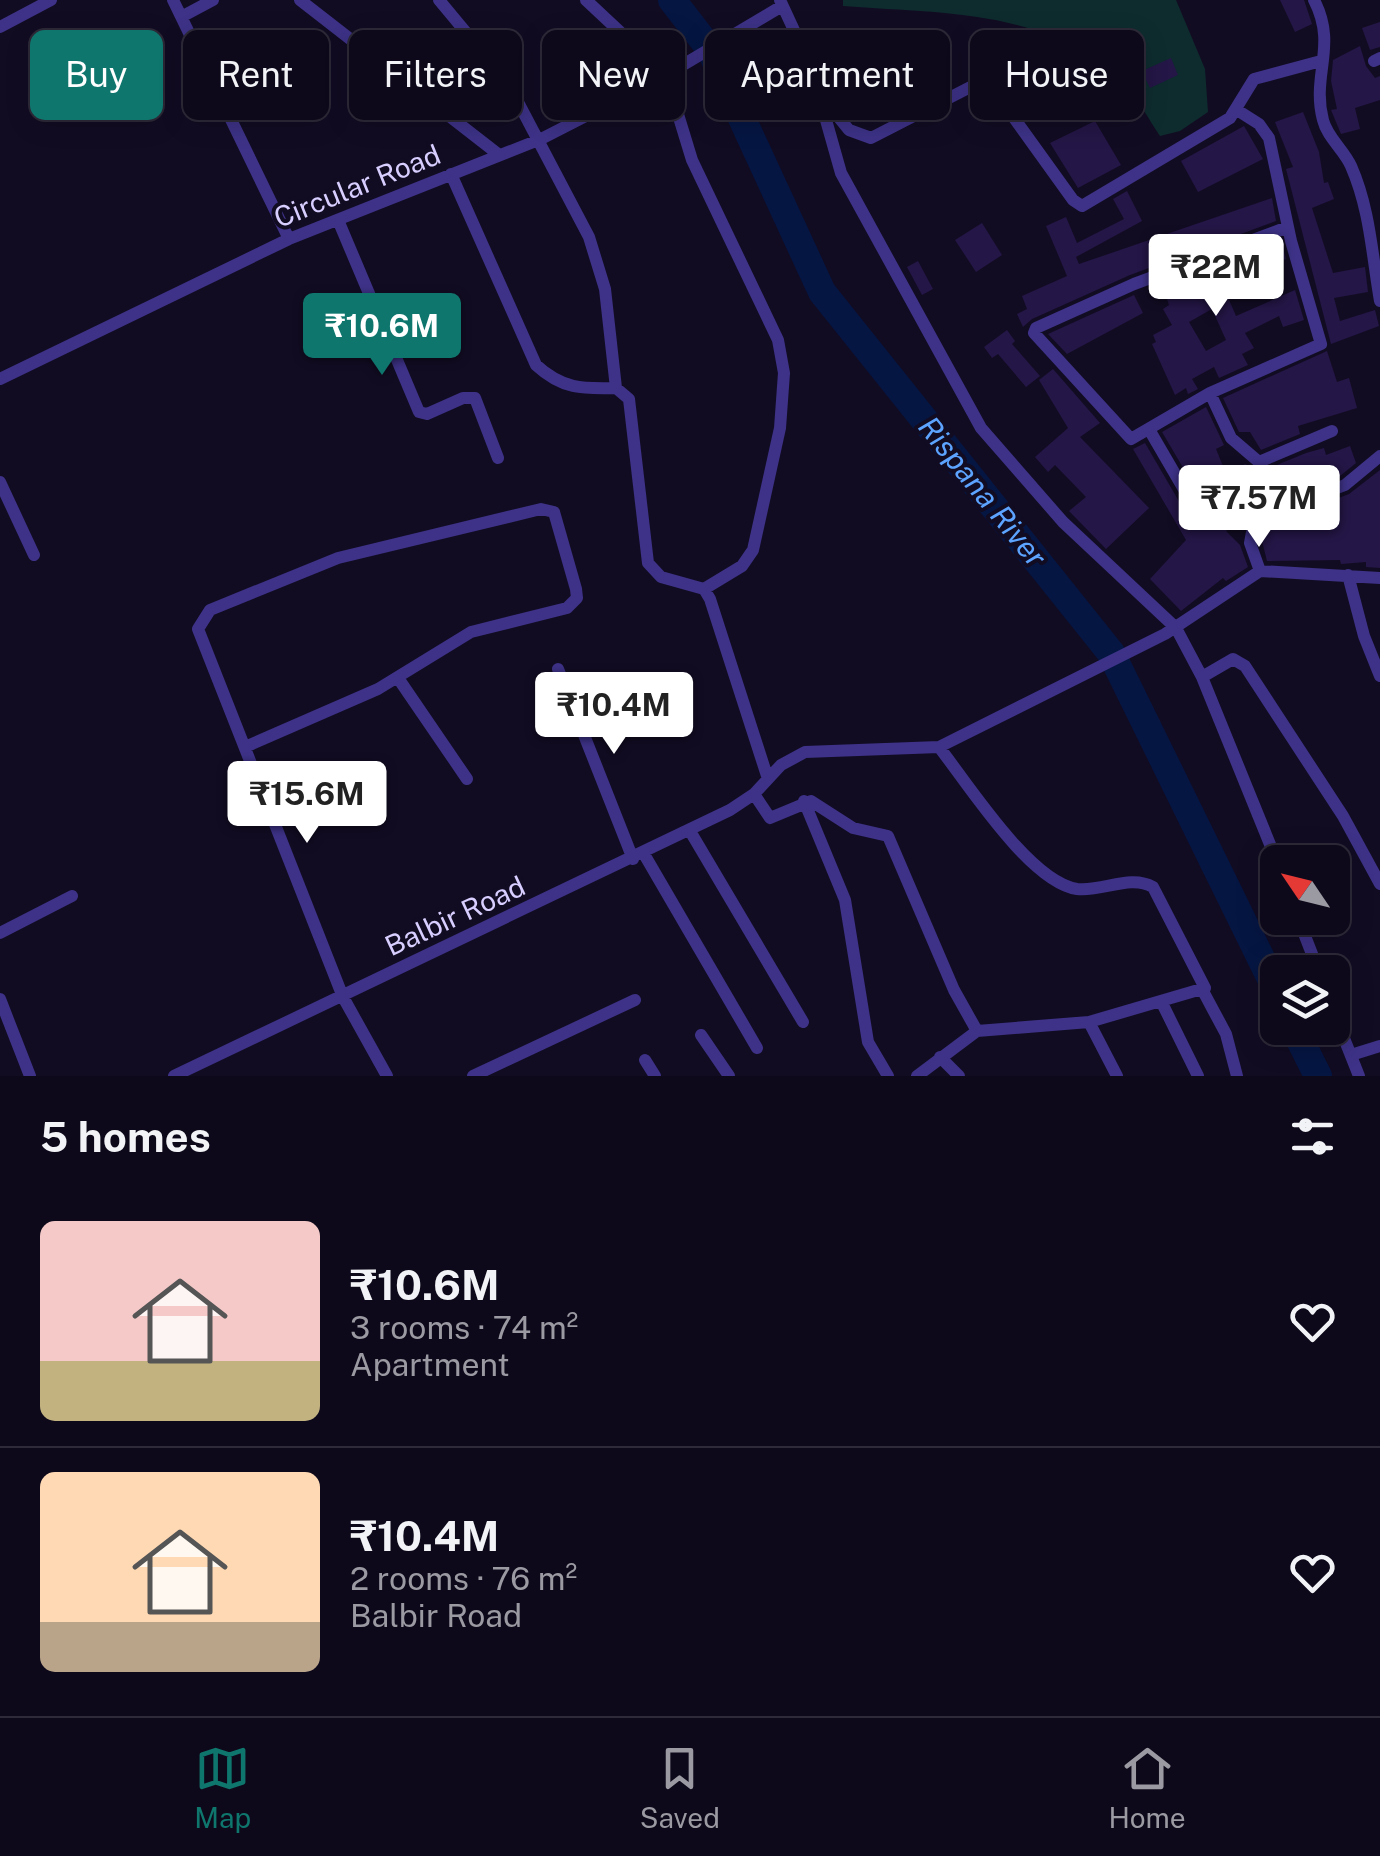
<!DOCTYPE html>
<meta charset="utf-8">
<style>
body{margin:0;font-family:"Public Sans",sans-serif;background:#1c1727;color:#f1f3f6;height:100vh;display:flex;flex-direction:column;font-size:38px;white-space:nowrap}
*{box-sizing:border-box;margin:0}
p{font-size:32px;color:#9b9aa2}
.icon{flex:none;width:55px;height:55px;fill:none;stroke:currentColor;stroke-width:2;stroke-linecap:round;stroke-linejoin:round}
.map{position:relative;height:1076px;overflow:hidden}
.sheet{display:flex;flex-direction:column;background:#0e091a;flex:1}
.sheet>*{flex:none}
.hud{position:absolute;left:30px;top:30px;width:1320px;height:90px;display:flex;gap:20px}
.needle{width:65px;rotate:305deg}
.controls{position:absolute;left:1260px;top:845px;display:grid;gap:20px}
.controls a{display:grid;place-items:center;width:90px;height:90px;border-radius:15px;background:#0e091a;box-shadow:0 5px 25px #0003,0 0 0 2px #2e2a39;font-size:50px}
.price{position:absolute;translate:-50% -85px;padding:0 22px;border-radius:10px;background:#fff;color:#222;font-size:32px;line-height:65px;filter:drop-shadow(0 2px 5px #0008)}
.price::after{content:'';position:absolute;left:50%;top:60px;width:30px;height:22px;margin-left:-15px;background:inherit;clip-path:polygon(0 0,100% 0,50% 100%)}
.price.on{background:#0f766e;color:#fff}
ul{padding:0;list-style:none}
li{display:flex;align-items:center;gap:30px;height:250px;padding:0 40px}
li+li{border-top:2px solid #2e2a39}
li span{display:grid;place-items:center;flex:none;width:280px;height:200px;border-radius:15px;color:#555}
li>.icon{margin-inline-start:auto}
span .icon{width:120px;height:120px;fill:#fffc;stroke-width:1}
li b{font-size:42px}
h2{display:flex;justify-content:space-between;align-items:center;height:120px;padding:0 40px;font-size:42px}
.pill{padding:0 35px;border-radius:15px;background:#0e091a;box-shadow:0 5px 25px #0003,0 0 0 2px #2e2a39;font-size:35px;line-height:90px}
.pill.on{background:#0f766e;color:#fff}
.tabs{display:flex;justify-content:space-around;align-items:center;height:140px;border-top:2px solid #2e2a39;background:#0e091a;font-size:28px;color:#9b9aa2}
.tabs a{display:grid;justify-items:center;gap:5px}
.tabs .on{color:#0f766e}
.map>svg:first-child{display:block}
.green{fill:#0e2c2e}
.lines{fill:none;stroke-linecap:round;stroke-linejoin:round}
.river{stroke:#051643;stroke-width:28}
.building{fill:#241646;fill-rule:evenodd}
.street{stroke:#3d3287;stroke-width:12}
.labels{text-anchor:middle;stroke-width:8;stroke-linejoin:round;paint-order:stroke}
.street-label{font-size:28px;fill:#d8ceff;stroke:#120c23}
.water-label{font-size:30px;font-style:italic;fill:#5ca4ff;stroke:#120c23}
</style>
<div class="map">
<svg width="1380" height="1076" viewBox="0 0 1380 1076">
<rect width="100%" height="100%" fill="#120c23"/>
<path class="green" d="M843 0H1176L1205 69 1208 112 1180 131 1160 136C1149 120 1139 100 1125 86 1051 8 943 14 843 6Z"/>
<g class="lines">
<path class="river" d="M672 0 710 49 822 292 1111 653 1278 993
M1294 1028 1318 1076"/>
</g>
<path class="building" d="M1280 0H1304L1312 24 1295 32Z
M1380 22V47L1370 50 1362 28Z
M1035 29 1047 50 1007 72 995 52Z
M1360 46 1366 66 1375 78 1380 76V100L1355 108 1360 129 1341 134 1331 110 1337 109 1331 81 1333 60Z
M1171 58 1178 75 1150 88 1142 71Z
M1303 112 1319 152 1324 183 1328 182 1334 199 1312 208 1333 273 1365 267 1368 292 1334 298 1340 321 1375 310 1379 326 1331 344 1286 169 1293 167 1275 122Z
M1095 121 1121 165 1078 188 1050 143Z
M1244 126 1263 159 1198 192 1181 161Z
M1127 191 1142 221 1076 257 1079 264 1272 198 1276 221 1130 275 1032 319 1023 327 1017 314 1027 309 1022 296 1067 276 1046 226 1066 217 1077 243 1124 219 1113 199Z
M982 223 1002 255 976 272 955 240Z
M1281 240 1286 259 1226 282 1224 288 1236 316 1295 290 1304 320 1283 327 1279 316 1245 333 1254 348 1242 354 1248 365 1219 378 1214 367 1192 379 1198 389 1188 394 1186 388 1175 395 1152 344 1156 342 1153 335 1172 325 1163 309 1169 305 1162 284ZM1212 309 1226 340 1206 351 1189 322Z
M918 261 933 289 922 295 907 267Z
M1134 295 1143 313 1067 354 1048 334Z
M1007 330 1015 341 1012 344 1040 376 1026 387 998 354 992 358 984 347Z
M1327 351 1337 382 1349 378 1357 408 1298 426 1300 434 1261 450 1250 432H1239L1223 398Z
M1053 369 1100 423 1080 437 1149 508 1106 549 1069 511 1086 497 1055 465 1048 472 1035 457 1068 428 1039 380Z
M1206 407 1224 445 1216 449 1225 471 1246 464 1267 507 1226 531 1240 545 1248 567 1226 581 1223 578 1181 611 1150 579 1186 540 1133 449 1145 443 1187 515 1200 519 1205 505 1162 432Z
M1350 446 1356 463 1340 476 1299 492 1295 483 1281 488 1272 467 1306 453 1324 448 1326 455Z
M1380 470V568L1366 567V562L1341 564 1340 560 1267 561 1261 537 1284 519 1349 494Z"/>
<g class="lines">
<path class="street" d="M173 0 289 239
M300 0 498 154
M439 0 508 83 589 237 605 289 616 388
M586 0 666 75 692 160 778 340 784 373 780 428 753 550 742 566 704 589
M780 0 811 67 841 173 981 428 1063 522 1176 628 1202 677 1278 864
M1314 0C1338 46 1311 75 1323 120 1327 137 1344 150 1351 166 1370 209 1372 255 1380 301
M183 16 213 0
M0 27 51 0
M1374 61 1380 58
M822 97 849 130 871 138 986 79 1073 200 1082 206 1230 118 1254 79 1321 61
M1237 110 1259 124 1269 138 1291 241 1321 344 1210 393 1131 439 1034 333 1036 328 1134 284 1288 227
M451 174 536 365C562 389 582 389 616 388L629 399 648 563 661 577 704 589 710 599 768 779
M338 220 419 412 427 414 463 398H475L498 458
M0 379 289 239 541 139 666 75 782 6
M1210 393 1231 438 1259 462 1279 510
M1150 431 1196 510
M1259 462 1332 431
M0 482 34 555
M1260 571 1250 543 1252 532 1279 510 1345 485 1380 456
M1348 575 1364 636 1380 676
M558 669 633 859
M1202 677 1233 659 1245 666 1343 816 1380 884
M398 678 467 779
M245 747 378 689 471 632 567 608 577 598 576 589 554 512 541 509 338 558 210 610 198 629 343 997 387 1076
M754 794 770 818 811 801 853 828 888 836 954 990 977 1031
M804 801 845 900 868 1042 888 1076
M690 831 803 1022
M644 854 757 1048
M1298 918 1319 972
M0 933 72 896
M1203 991 1226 1034 1237 1076
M0 999 30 1076
M1162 1003 1198 1076
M1332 1008 1359 1076
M1089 1022 1117 1076
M701 1035 729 1076
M1351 1055 1380 1046
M940 1057 959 1076
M645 1060 655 1076
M174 1076 730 810 754 794 781 765 805 752 939 747 1165 634 1260 571 1380 578
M473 1076 635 1000
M917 1076 977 1031 1089 1022 1205 988 1153 887C1130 874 1103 892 1077 889 1030 882 968 784 939 747"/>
</g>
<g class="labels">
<g class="street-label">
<text transform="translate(357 186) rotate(-22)" y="10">Circular Road</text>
<text transform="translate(455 916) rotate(-25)" y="10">Balbir Road</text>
</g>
<g class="water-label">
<text transform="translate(982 492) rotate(51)" y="10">Rispana River</text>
</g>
</g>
</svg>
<div class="controls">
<a><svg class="needle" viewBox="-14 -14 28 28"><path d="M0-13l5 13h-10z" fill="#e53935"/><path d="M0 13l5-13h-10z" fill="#9b9aa2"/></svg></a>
<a><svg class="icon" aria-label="layers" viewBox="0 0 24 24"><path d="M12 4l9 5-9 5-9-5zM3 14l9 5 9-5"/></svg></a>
</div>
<b class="price" style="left:1216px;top:319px">₹22M</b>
<b class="price on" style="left:382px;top:378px">₹10.6M</b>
<b class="price" style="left:1259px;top:550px">₹7.57M</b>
<b class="price" style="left:614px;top:757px">₹10.4M</b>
<b class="price" style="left:307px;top:846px">₹15.6M</b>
<div class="hud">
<a class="pill on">Buy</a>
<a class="pill">Rent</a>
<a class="pill">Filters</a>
<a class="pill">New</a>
<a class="pill">Apartment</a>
<a class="pill">House</a>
</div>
</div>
<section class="sheet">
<h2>5 homes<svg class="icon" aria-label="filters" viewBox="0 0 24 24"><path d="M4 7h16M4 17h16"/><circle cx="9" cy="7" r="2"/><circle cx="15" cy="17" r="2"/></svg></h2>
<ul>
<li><span style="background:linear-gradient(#f6c9c9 70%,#c2b280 0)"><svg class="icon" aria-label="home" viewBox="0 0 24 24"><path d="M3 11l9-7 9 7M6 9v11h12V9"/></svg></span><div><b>₹10.6M</b><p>3 rooms · 74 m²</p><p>Apartment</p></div><svg class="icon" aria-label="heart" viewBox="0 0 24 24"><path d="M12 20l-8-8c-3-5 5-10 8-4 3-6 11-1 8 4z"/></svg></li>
<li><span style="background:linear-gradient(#ffd9b3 75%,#b9a48a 0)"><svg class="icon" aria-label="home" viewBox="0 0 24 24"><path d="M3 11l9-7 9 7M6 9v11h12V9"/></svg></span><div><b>₹10.4M</b><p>2 rooms · 76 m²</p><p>Balbir Road</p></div><svg class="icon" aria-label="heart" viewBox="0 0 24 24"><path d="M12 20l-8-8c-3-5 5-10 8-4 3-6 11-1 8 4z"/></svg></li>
</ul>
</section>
<nav class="tabs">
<a class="on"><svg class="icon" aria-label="map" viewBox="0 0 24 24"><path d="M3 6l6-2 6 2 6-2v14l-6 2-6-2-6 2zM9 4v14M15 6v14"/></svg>Map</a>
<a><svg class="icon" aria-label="saved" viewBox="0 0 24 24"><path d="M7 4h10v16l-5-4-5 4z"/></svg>Saved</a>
<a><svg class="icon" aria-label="home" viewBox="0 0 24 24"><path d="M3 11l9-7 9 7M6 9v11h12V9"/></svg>Home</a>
</nav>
